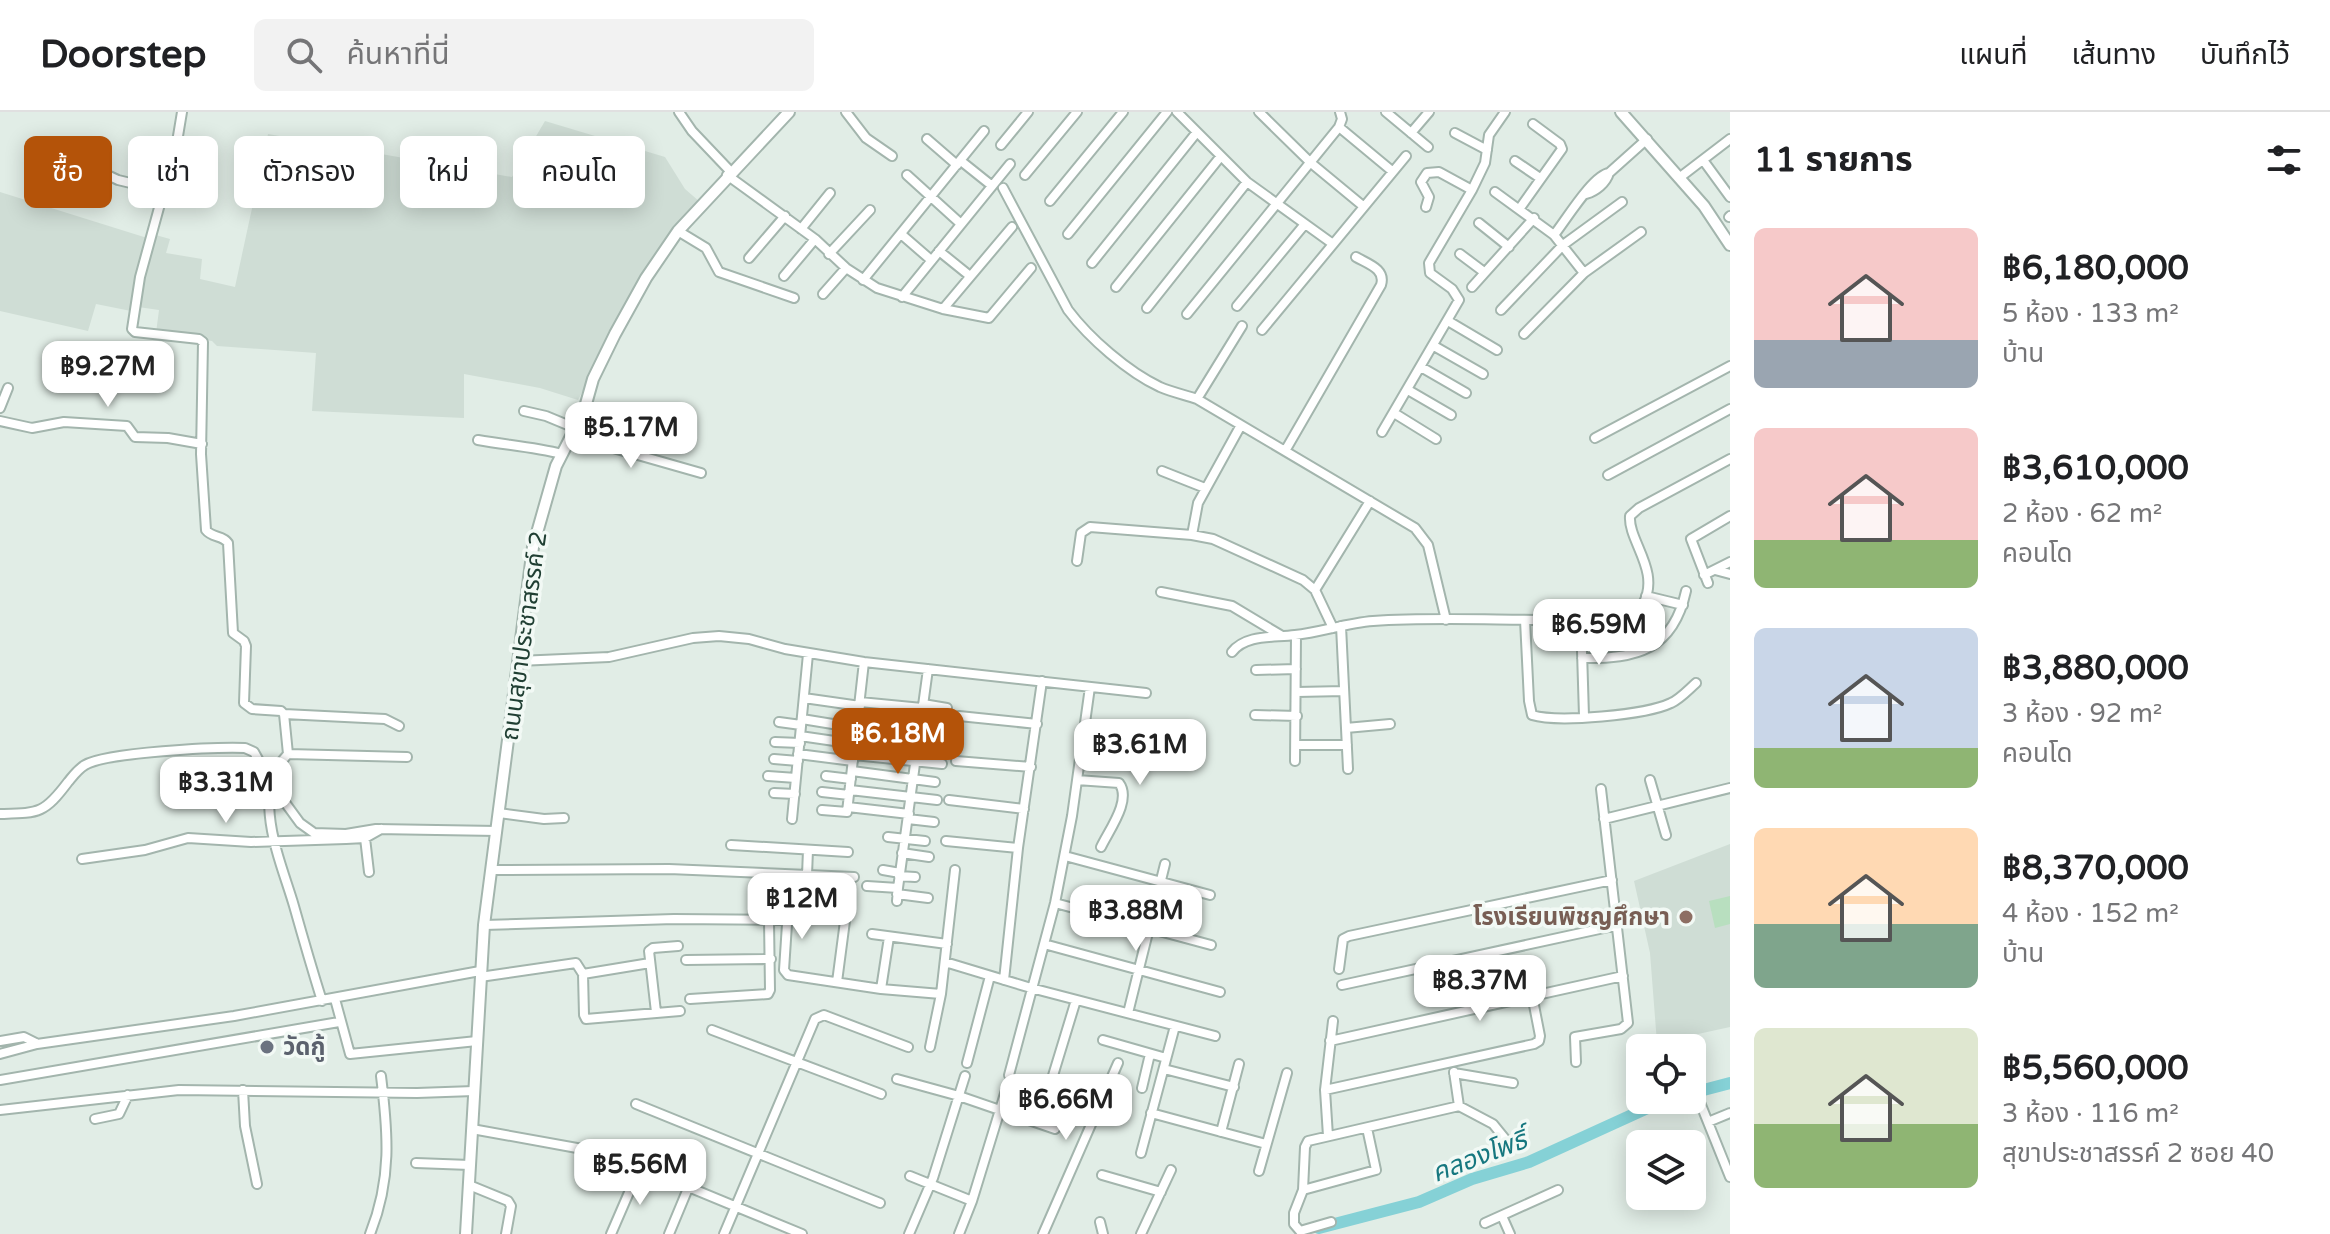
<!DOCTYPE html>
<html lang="th">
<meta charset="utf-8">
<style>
body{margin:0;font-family:"Varela Round","Noto Sans Thai",sans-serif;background:#f2f2f2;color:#202124;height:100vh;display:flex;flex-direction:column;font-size:30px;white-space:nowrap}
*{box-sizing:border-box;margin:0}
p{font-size:26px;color:#757577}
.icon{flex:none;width:44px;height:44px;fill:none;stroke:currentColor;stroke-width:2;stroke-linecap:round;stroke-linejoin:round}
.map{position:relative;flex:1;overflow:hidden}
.sheet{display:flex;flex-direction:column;background:#fff;width:600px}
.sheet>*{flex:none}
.top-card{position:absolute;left:24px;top:24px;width:760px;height:72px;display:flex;gap:16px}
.tools{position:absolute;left:1626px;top:922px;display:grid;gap:16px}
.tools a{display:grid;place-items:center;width:80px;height:80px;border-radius:12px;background:#fff;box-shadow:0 4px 20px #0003;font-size:40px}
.price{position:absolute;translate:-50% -68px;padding:0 18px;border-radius:16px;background:#fff;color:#222;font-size:26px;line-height:52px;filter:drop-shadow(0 2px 4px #0008)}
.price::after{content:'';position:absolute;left:50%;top:48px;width:24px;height:18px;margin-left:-12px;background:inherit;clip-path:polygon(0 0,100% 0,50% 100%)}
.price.active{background:#b45309;color:#fff}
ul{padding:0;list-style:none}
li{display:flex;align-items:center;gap:24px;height:200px;padding:0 24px}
li span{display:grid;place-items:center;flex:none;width:224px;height:160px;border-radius:12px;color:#555}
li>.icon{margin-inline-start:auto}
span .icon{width:96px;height:96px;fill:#fffc;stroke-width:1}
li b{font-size:34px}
h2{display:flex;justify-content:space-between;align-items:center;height:96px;padding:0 24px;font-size:34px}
.pill{padding:0 28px;border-radius:12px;background:#fff;box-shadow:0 4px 20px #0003;font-size:28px;line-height:72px}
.pill.active{background:#b45309;color:#fff}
header{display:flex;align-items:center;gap:48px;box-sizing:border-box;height:112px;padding:0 40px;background:#fff;border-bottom:2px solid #e0e0e0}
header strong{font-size:38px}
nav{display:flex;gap:44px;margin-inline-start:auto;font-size:28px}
.search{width:560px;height:72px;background:#f2f2f2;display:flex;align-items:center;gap:20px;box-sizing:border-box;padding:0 28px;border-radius:12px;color:#757577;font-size:30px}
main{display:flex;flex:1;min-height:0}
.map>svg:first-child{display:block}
.built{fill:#cfddd5}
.green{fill:#b8dfbf}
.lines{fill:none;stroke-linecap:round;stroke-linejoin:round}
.river{stroke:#85d1d6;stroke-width:12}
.minor-casing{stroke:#a3b5ad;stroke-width:12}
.tertiary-casing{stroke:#a3b5ad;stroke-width:14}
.minor{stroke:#fff;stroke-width:8}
.tertiary{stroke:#fff;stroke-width:10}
.education-dot{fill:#8d6e63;stroke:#f2f9f5;stroke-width:3}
.worship-dot{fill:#6b7280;stroke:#f2f9f5;stroke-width:3}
.labels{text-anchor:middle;stroke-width:7;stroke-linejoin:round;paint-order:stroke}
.street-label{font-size:24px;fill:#203f33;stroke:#f2f9f5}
.education-label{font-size:24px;font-weight:bold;fill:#785e54;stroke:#f2f9f5;text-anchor:end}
.worship-label{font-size:24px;font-weight:bold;fill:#5b616d;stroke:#f2f9f5;text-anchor:start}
.water-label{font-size:26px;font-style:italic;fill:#16777f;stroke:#f2f9f5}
</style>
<header>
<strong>Doorstep</strong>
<div class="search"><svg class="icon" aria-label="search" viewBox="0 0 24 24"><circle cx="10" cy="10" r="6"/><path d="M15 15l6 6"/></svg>ค้นหาที่นี่</div>
<nav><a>แผนที่</a><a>เส้นทาง</a><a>บันทึกไว้</a></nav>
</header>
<main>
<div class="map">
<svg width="1730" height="1122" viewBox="0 0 1730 1122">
<rect width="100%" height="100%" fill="#e1ede6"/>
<path class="built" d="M545 9 665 45 685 77 700 90 654 146 578 288 540 276 464 262V306L312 299 316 241 217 234 212 229 156 221 159 198 138 195 136 200 96 192 88 219 0 199V80L144 125 152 122 170 127 166 141 202 147 200 167 235 175 268 22 512 65Z
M1730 732V915L1657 931 1650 841 1634 769Z"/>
<path class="green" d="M1730 784V812L1715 816 1709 789Z"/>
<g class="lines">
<path class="river" d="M1692 981 1730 971
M1319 1116 1419 1090 1472 1067 1529 1050 1665 988"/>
<defs>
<path id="minor" d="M182 0 177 30 140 165 132 217 135 220 199 227 203 230 201 342 206 418C212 426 223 423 228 431L233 521 244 529 246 534 244 591 252 597 281 599 284 602 288 642
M679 0 692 19 731 60
M846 0 866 26 892 44
M1177 0 1247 70 1333 132
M1259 0 1311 51 1363 94
M1386 0 1428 35
M1339 15 1392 59
M1411 21 1429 0
M1455 21 1487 38
M927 27 957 53
M1001 33 1028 0
M54 38 118 68 164 79
M1703 48 1730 85
M961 49 991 73
M1515 49 1540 66
M727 63 815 127 846 156 877 176 943 197 989 206 1031 156
M907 63 961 112
M1025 63 1077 0
M1679 66 1730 27
M1003 76 1068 198C1089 226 1128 260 1160 275 1172 280 1185 283 1197 287L1415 416 1428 433 1446 508
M1495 80 1554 123 1584 161
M1586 82C1596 79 1606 71 1609 61L1647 27
M1050 89 1123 0
M1426 95 1429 85 1421 70 1427 61 1439 60 1472 78
M1520 96 1562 37 1560 32 1533 12
M1729 105 1730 104
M1479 111 1509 135
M801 117 830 81
M678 119 706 136 719 160 794 186
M901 122 931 148
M1068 122 1167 0
M1554 123C1566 108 1593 63 1609 61
M939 139 970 164
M829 142 870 98
M1460 142 1484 160
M749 146 785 104
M1092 151 1197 20
M784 164 815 127
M863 168 984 19
M1116 175 1221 44
M1472 175 1534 106
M823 182 846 156
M902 185 1010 52
M1237 194 1305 112
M1147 196 1247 70
M943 197 1012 115
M1501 198 1563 133 1622 90
M1187 202 1339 15 1342 7 1340 0
M1448 209 1497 238
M1262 218 1406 44
M1524 222 1584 161 1641 120
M1434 234 1483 262
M1421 255 1466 281
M1408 278 1451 303
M1197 287 1242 214
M0 296 8 276
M524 299 546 304 575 316
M1394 301 1436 327
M0 309 32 316 64 310 127 314 135 325 168 326 202 332
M1382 320 1459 188 1452 177 1430 161 1429 151 1472 78 1485 51 1489 23 1505 0
M571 324 701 361
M1595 326 1730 254
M478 328C506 333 534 335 562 342
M1285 339 1381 173C1386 157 1368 152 1356 145
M1162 359 1205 376
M1608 363 1730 297
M1192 423 1198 391 1241 313
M1077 449 1081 421 1090 415 1192 423 1213 427 1303 468 1315 478 1333 516
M1715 458 1730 462
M1704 463 1730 450
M1708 471 1691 427 1730 404
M1315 478 1370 389
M1161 480 1232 494 1282 524
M1646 484 1683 493
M1581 507 1584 604
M1525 508 1529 589 1532 603C1558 611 1646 603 1671 591 1680 587 1688 578 1696 571
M1341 514 1348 657
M1232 540C1246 522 1274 526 1295 523 1321 520 1347 511 1373 509 1432 505 1491 508 1550 508 1574 507 1600 510 1623 505 1631 504 1639 500 1643 492 1661 459 1628 429 1630 404L1639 396 1730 347
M1582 546C1637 547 1673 538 1686 479
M518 549 609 545 693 526 719 524 749 527 785 537 864 550 1146 581
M1256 558 1296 557
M1297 580 1344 579
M804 586 860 594
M860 590 922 596
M923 592 947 596
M284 602 385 607 399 614
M1255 603 1297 604
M959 604 1037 612
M802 607 857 616
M858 608 946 618
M779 610 801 613
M1346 616 1390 612
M1083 621 1138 627
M800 624 855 632
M856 625 947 636
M775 630 800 631
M1296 633H1347
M798 642 853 649
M854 643 942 652
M774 647 798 649
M956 649 1031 655
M1295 649 1296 523
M852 659 935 670
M768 664 796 666
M826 664 851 667
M1077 668 1119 671C1132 688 1109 718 1101 735
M1650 668 1666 723
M850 678 937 688
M822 680 849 683
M774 681 795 682
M949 688 1024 697
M848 695 909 702
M822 698 847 700 864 550
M499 701 544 707 564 706
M0 702C39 701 44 702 68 670 73 664 78 657 85 653 107 640 217 635 245 636L254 640 273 674 300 711 314 721 346 722 376 717 497 719
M792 707 808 542
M908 707 934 710
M1604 707 1730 676
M888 725 925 729
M365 726 369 760
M946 729 1018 736
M731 733 848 740
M902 741 929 745
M1065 744 1210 783
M82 747 145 738 188 726 251 730 346 727 365 726 381 717
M492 758 669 757 854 765
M883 758 900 761
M807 763 808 738
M899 764 915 765
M867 774 898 776 897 789
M898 776 928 557
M897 782 928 786
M1055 791 1211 833
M484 813 674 807 785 808 787 812 784 858 788 863 881 877 941 882
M872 822 947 832
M1044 832 1220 880
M686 848 771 847
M945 850 1031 876 1215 924
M1339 857 1343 827 1349 824 1612 768
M583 862 650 851
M480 865 576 851 583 862 584 903 586 907 680 899
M1004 868 1018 736 1042 569
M837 870 845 809
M1342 873 1618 813
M881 877 889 825
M335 887 350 942 477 929
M690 887 768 882 770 878 769 809
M322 889C312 857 303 826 294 794 281 749 249 682 288 642L407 645
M656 900 649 839 653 836 678 834
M1128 901 1165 752
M712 918 881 982
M1103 928 1166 946
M0 929 24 925 36 931
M1330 929 1623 864
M930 935 941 882 955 758
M0 942 37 932 234 904 480 859
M1576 950 1575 925 1621 917 1628 911 1601 677
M967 951 990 864
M1164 957 1234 975
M1454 960 1459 994
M1454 961 1513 971
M1009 963 1055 791 1072 704 1090 575
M897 967 959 984 1055 1017
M0 968 339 910
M1142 976 1150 942
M243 978 245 1014 257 1072
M1325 978 1534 932 1539 929 1540 924 1532 883
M1048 980 1076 888
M1697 983 1730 1065
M636 992 880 1091
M0 998 179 978 417 981 474 979
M1151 1001 1266 1032
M95 1007 119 1002 128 983
M1708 1010 1730 1001
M472 1017 588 1038 640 1055 802 1122
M1221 1020 1239 952
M1328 1024 1325 978 1333 909
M1141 1041 1175 914
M416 1051 470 1053
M1259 1059 1287 961
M1102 1063 1161 1080
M910 1064 972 1089
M469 1073 508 1089 511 1094 506 1122
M1303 1078 1376 1058 1367 1016
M1502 1104 1510 1122
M1100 1110 1103 1122
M1331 1110 1300 1119 1294 1112V1101L1303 1078 1305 1035 1308 1029 1459 994 1493 1012 1506 1028
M1485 1111 1558 1078
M370 1122C392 1067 388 1021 381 964
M611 1122 640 1055
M669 1122 689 1074
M724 1122 815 907 824 903 908 935
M909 1122 933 1066 965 964
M959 1122 972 1089 1007 975
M1043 1122 1118 951
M1141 1122 1171 1058"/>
<path id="tertiary" d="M1621 0 1704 94 1730 133
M466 1122 484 813 533 435 556 354 584 299 593 267 615 222 646 166 678 119 789 0"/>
</defs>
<use href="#minor" class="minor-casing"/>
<use href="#tertiary" class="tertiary-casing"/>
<use href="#minor" class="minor"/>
<use href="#tertiary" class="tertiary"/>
</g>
<circle class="education-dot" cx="1686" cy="805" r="8"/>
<circle class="worship-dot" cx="267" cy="935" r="8"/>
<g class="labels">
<g class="street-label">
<text transform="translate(524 524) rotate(-82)" y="8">ถนนสุขาประชาสรรค์ 2</text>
</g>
<g class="education-label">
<text x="1670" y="813">โรงเรียนพิชญศึกษา</text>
</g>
<g class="worship-label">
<text x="283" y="943">วัดกู้</text>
</g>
<g class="water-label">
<text transform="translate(1479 1044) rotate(-21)" y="9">คลองโพธิ์</text>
</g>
</g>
</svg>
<div class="tools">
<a><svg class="icon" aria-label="locate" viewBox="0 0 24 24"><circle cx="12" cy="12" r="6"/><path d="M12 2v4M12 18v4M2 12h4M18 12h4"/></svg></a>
<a><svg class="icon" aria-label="layers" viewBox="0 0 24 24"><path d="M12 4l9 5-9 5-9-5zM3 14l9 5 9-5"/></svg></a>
</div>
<b class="price" style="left:108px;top:297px">฿9.27M</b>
<b class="price" style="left:631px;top:358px">฿5.17M</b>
<b class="price" style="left:1599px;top:555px">฿6.59M</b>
<b class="price active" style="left:898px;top:664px">฿6.18M</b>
<b class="price" style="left:1140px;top:675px">฿3.61M</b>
<b class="price" style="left:226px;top:713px">฿3.31M</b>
<b class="price" style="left:802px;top:829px">฿12M</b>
<b class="price" style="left:1136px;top:841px">฿3.88M</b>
<b class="price" style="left:1480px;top:911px">฿8.37M</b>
<b class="price" style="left:1066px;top:1030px">฿6.66M</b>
<b class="price" style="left:640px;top:1095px">฿5.56M</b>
<div class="top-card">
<a class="pill active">ซื้อ</a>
<a class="pill">เช่า</a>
<a class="pill">ตัวกรอง</a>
<a class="pill">ใหม่</a>
<a class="pill">คอนโด</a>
</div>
</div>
<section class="sheet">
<h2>11 รายการ<svg class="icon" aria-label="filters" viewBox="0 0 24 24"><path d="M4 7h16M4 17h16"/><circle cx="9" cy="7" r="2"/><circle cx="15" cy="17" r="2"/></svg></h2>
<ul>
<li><span style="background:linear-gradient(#f6c9c9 70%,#9aa5b1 0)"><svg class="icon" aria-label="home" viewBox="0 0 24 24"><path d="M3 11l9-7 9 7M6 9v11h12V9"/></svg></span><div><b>฿6,180,000</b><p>5 ห้อง · 133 m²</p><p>บ้าน</p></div></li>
<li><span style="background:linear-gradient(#f6c9c9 70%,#8fb573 0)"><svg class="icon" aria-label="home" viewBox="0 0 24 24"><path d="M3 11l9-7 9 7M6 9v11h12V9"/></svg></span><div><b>฿3,610,000</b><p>2 ห้อง · 62 m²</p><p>คอนโด</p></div></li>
<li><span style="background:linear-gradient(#c9d6e8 75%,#8fb573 0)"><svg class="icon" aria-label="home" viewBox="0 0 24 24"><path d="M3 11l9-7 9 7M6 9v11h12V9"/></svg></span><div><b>฿3,880,000</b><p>3 ห้อง · 92 m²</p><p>คอนโด</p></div></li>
<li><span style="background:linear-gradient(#ffd9b3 60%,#7fa58c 0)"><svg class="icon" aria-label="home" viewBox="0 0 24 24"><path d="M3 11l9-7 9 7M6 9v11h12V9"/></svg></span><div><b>฿8,370,000</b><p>4 ห้อง · 152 m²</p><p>บ้าน</p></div></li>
<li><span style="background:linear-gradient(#dfe7d0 60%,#8fb573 0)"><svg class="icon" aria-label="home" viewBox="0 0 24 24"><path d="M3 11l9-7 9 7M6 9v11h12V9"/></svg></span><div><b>฿5,560,000</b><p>3 ห้อง · 116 m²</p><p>สุขาประชาสรรค์ 2 ซอย 40</p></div></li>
</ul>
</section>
</main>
